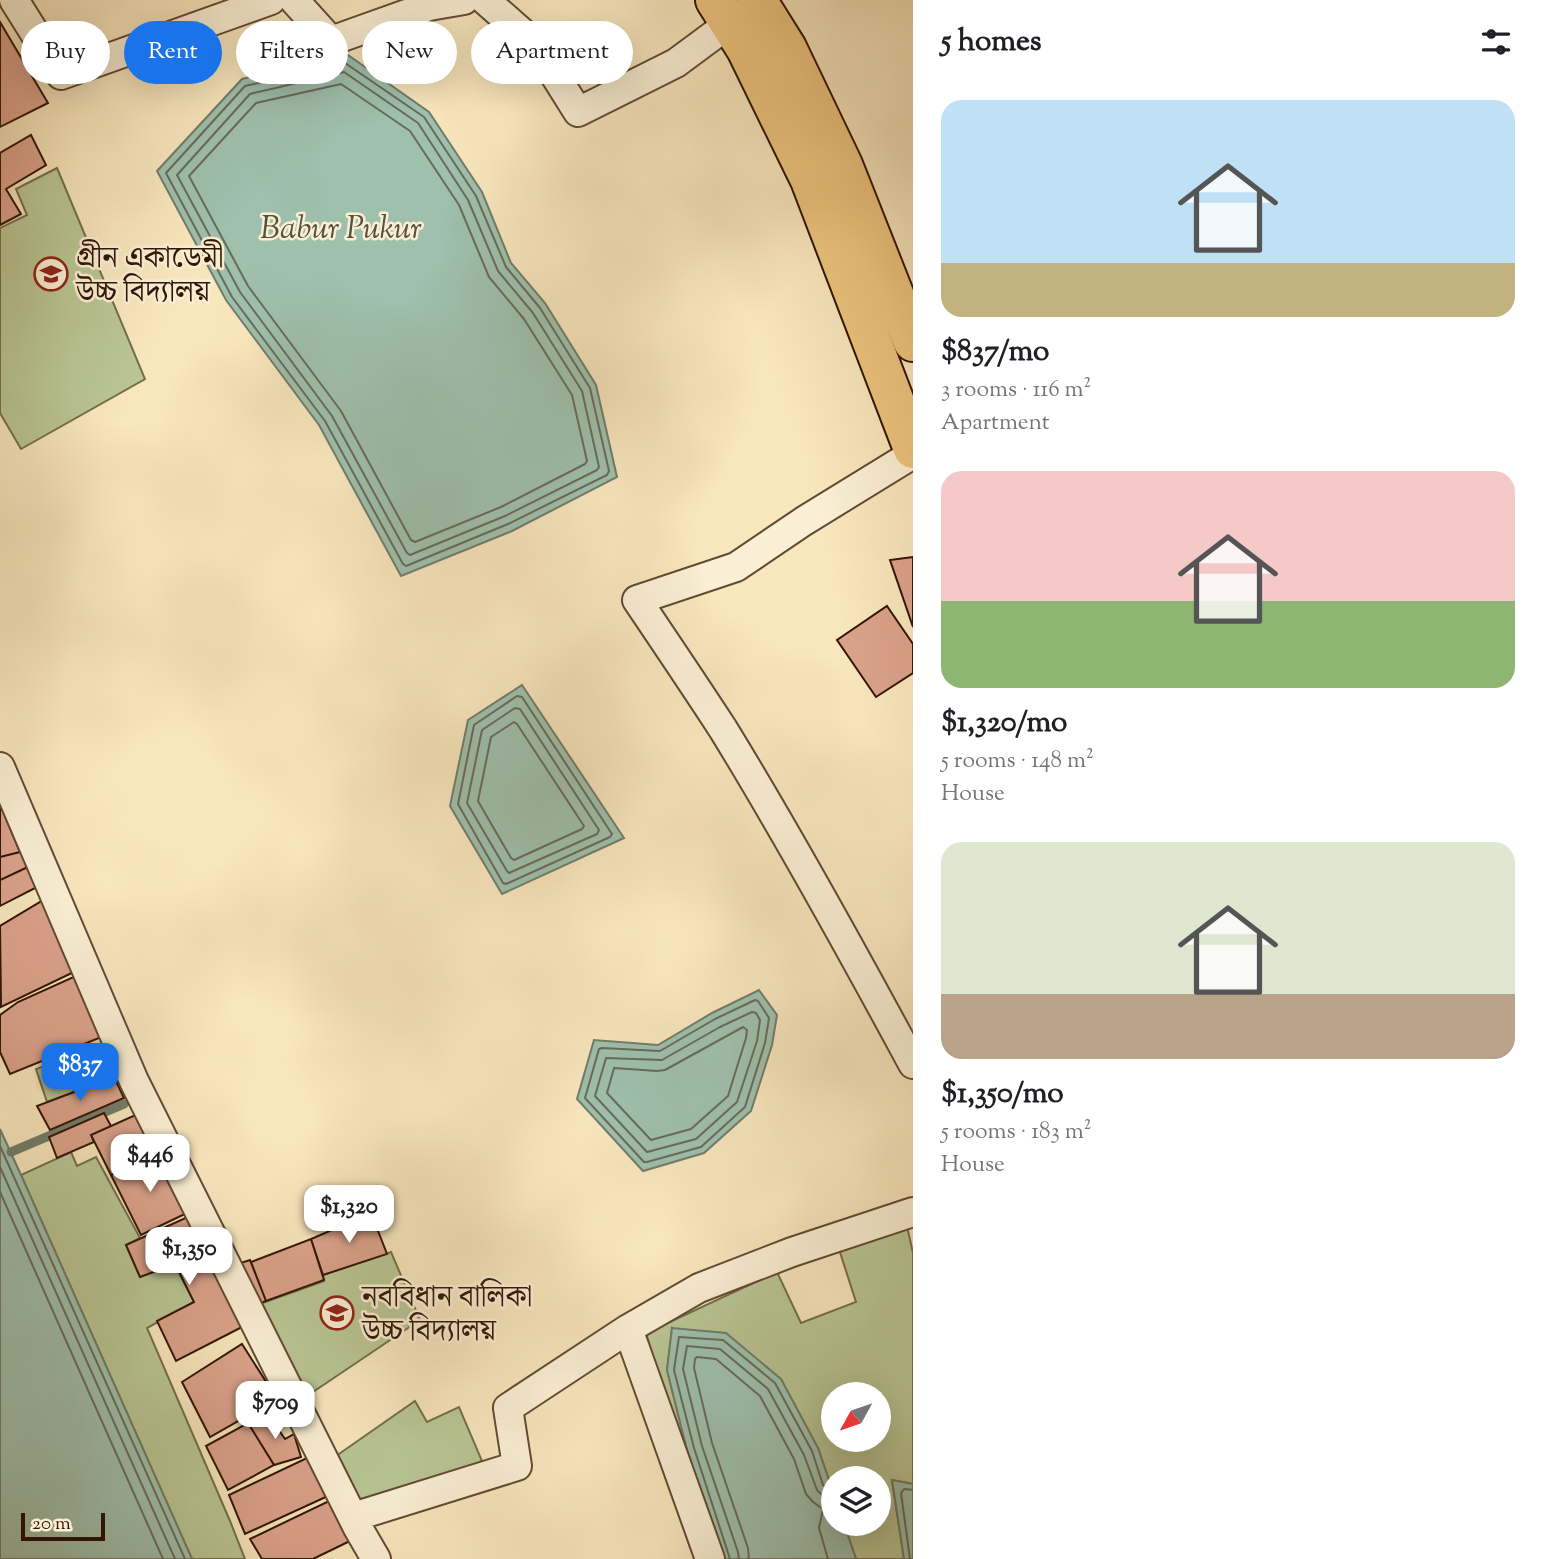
<!DOCTYPE html>
<meta charset="utf-8">
<style>
body{margin:0;font-family:"Sorts Mill Goudy","Noto Serif Bengali",serif;background:#f6f6f6;color:#202124;height:100vh;display:flex;flex-direction:column;font-size:26px;white-space:nowrap}
*{box-sizing:border-box;margin:0}
p{font-size:23px;color:#757577}
.icon{flex:none;width:38px;height:38px;fill:none;stroke:currentColor;stroke-width:2;stroke-linecap:round;stroke-linejoin:round}
.map{position:relative;flex:1;overflow:hidden}
.side{display:flex;flex-direction:column;background:#fff;width:630px}
.side>*{flex:none}
.guide{position:absolute;left:21px;top:21px;width:665px;height:63px;display:flex;gap:14px}
.needle{width:46px;rotate:230deg}
.buttons{position:absolute;left:821px;top:1382px;display:grid;gap:14px}
.buttons a{display:grid;place-items:center;width:70px;height:70px;border-radius:50%;background:#fff;box-shadow:0 7px 28px #0002;font-size:35px}
.scale{position:absolute;left:21px;bottom:18px;width:84px;box-sizing:border-box;padding-left:7px;border:4px solid #311605;border-top:0;font-size:19px;line-height:24px;white-space:nowrap;color:#311605;-webkit-text-stroke:5px #faefd4;paint-order:stroke}
.price{position:absolute;translate:-50% -60px;padding:0 16px;border-radius:14px;background:#fff;color:#222;font-size:23px;line-height:46px;filter:drop-shadow(0 2px 4px #0008)}
.price::after{content:'';position:absolute;left:50%;top:42px;width:21px;height:16px;margin-left:-10px;background:inherit;clip-path:polygon(0 0,100% 0,50% 100%)}
.price.active{background:#1a73e8;color:#fff}
ul{padding:0;list-style:none}
li{display:grid;align-content:center;gap:14px;height:371px;padding:0 28px}
li span{display:grid;place-items:center;height:217px;border-radius:21px;color:#555}
li>.icon{margin-inline-start:auto}
span .icon{width:126px;height:126px;fill:#fffc;stroke-width:1}
li b{font-size:30px}
h2{display:flex;justify-content:space-between;align-items:center;height:84px;padding:0 28px;font-size:30px}
.tag{padding:0 24px;border-radius:32px;background:#fff;box-shadow:0 7px 28px #0002;font-size:24px;line-height:63px}
.tag.active{background:#1a73e8;color:#fff}
main{display:flex;flex:1;min-height:0}
.map>svg:first-child{display:block}
.green{fill:#b9c694;stroke:#756e4c;stroke-width:2;fill-rule:evenodd}
.water{fill:#9ec0ad;stroke:#727c6a;stroke-width:2}
.lines{fill:none;stroke-linecap:round;stroke-linejoin:round}
.shore{stroke:#686b59;stroke-width:2}
.stream{stroke:#727c6a;stroke-width:9}
.building{fill:#dba28b;stroke:#311605;stroke-width:2}
.street-casing{stroke:#634a33;stroke-width:32}
.highway-casing{stroke:#311605;stroke-width:42}
.street{stroke:#faefd4;stroke-width:28}
.highway{stroke:#ecc37e;stroke-width:38}
.labels{text-anchor:middle;stroke-width:5;stroke-linejoin:round;paint-order:stroke}
.poi-label{font-size:30px;fill:#311605;stroke:#faefd4;text-anchor:start}
.water-label{font-size:32px;font-style:italic;fill:#575240;stroke:#faefd4}
</style>
<main>
<div class="map">
<svg width="913" height="1559" viewBox="0 0 913 1559">
<rect width="100%" height="100%" fill="#f8e6bd"/>
<filter id="stains"><feTurbulence type="fractalNoise" baseFrequency=".00286" numOctaves="4"/><feColorMatrix values="0 0 0 0 .2 0 0 0 0 .09 0 0 0 0 .02 0 0 0 .5 -.17"/></filter>
<radialGradient id="worn" r=".72"><stop offset=".6" stop-color="#630" stop-opacity="0"/><stop offset="1" stop-color="#630" stop-opacity=".3"/></radialGradient>
<path class="green" d="M57 168 145 379 21 449 0 413V228L27 215 16 189Z
M89 1049 101 1082 47 1102 36 1069Z
M71 1152 77 1166 96 1157 140 1238 126 1245 140 1277 175 1264 194 1302 147 1328 230 1521 245 1559H192L21 1175Z
M906 1222 913 1253V1484L892 1480 904 1559H856L844 1524H878V1479H833V1492L818 1448 672 1328 667 1370 687 1450 721 1553 725 1559H712L646 1333 777 1272 801 1323 856 1302 838 1246ZM833 1395H878V1440H833Z
M391 1252 420 1320 301 1400 254 1306 324 1281 323 1275Z
M415 1401 427 1422 459 1407 488 1475 353 1517 326 1463Z"/>
<path class="water" d="M348 55 429 112 482 192 511 263 545 303 596 385 617 477 512 531 401 576 319 425 226 300 157 171 242 79Z
M522 685 624 838 502 894 450 806 468 720Z
M759 990 777 1015 772 1045 751 1111 704 1153 643 1171 577 1099 594 1040 658 1045 712 1013Z
M0 1129 21 1175 192 1559H0Z
M672 1328 726 1333 781 1379 818 1448 833 1492V1524H844L856 1559H725L721 1553 687 1450 667 1370Z
M892 1480 913 1484V1559H904Z"/>
<g class="lines">
<path class="shore" d="M345 63 424 117 476 196 506 267 540 308 590 388 609 471 607 475 508 524 406 566 403 564 325 421 232 297 166 173 245 86Z
M344 72 418 123 468 200 498 271 533 313 582 391 599 467 597 470 505 516 410 555 407 553 332 416 240 292 177 175 250 94Z
M341 84 410 131 459 205 489 277 524 319 572 395 587 461 585 464 501 507 415 542 411 540 341 411 248 286 189 176 256 103Z
M517 696 522 697 612 834 610 837 506 884 503 883 458 804 474 725Z
M515 708 520 709 599 830 597 834 509 873 507 871 467 803 482 730Z
M514 722 517 724 584 826 582 829 514 860 511 858 478 801 491 737Z
M755 1000 758 1001 769 1018 765 1043 745 1107 701 1147 647 1162H644L585 1098 599 1049 602 1048 660 1051 715 1019Z
M752 1012 756 1013 760 1020 757 1041 737 1102 696 1139 647 1152 595 1096 606 1058 662 1060 720 1027Z
M743 1027 747 1030 746 1038 728 1096 691 1129 651 1140 607 1093 614 1068 657 1071 665 1070Z
M0 1146 185 1559
M0 1167 175 1559
M0 1192 163 1559
M730 1559 694 1448 674 1370 679 1337 723 1340 775 1383 812 1451 823 1485 828 1489 833 1490
M739 1559 738 1552 702 1446 683 1369 687 1346 720 1349 768 1389 804 1455 817 1490 824 1497 833 1498
M749 1559 748 1548 712 1443 694 1368 695 1359 697 1357 716 1359 760 1396 794 1459 806 1494 813 1502 823 1509 819 1528 828 1559
M910 1559 901 1493 904 1489 913 1490"/>
<path class="stream" d="M11 1152 124 1104"/>
</g>
<path class="building" d="M0 22 48 103 0 127Z
M31 135 46 165 6 189 21 214 0 225V153Z
M913 557V627L890 560Z
M887 606 913 644V673L876 697 837 640Z
M0 804 20 852 0 857Z
M20 852 30 866 0 880V857Z
M30 866 39 886 0 906V880Z
M45 899 76 971 1 1007 0 926Z
M80 974 104 1036 10 1074 0 1052V1015L18 1002Z
M114 1077 124 1098 50 1130 37 1106Z
M142 1112 160 1154 111 1175 91 1135Z
M104 1113 111 1126 91 1135 94 1142 57 1158 49 1137Z
M160 1154 187 1213 141 1235 111 1175Z
M371 1213 387 1254 323 1275 311 1239Z
M192 1215 244 1326 176 1361 157 1321 194 1302 175 1264 140 1277 126 1245Z
M311 1239 324 1280 266 1301 251 1262Z
M250 1260 266 1301 249 1308 228 1267Z
M242 1344 277 1399 210 1437 182 1382Z
M267 1413 285 1439 294 1434 301 1457 274 1465 248 1423Z
M248 1423 274 1465 228 1490 206 1446Z
M309 1457 328 1496 245 1534 229 1495Z
M329 1501 350 1541 313 1559H262L250 1539Z"/>
<g class="lines">
<defs>
<path id="street" d="M14 0 61 75 271 0
M294 0 331 41 429 6 464 0
M485 0 536 45 578 112 676 63 730 23
M913 454 804 521 736 567 637 600C666 643 695 686 723 729 790 838 852 951 913 1064
M0 767 134 1081 358 1528 376 1559
M628 1329 710 1559
M353 1517 517 1466 508 1408 628 1329 699 1288 792 1252 913 1212"/>
<path id="highway" d="M715 0 746 49 810 180 913 449
M757 0 787 48 843 165 913 342"/>
</defs>
<use href="#street" class="street-casing"/>
<use href="#highway" class="highway-casing"/>
<use href="#street" class="street"/>
<use href="#highway" class="highway"/>
</g>
<defs>
<symbol id="school-ring" viewBox="-11 -11 22 22"><circle r="9.5" fill="#faefd4" stroke="#8f2418" stroke-width="1.5"/><path d="M0-5L7-2L0 1L-7-2ZM-4 1L0 2.5L4 1V4Q0 6-4 4Z" fill="#8f2418"/></symbol>
</defs>
<g fill-rule="evenodd">
<use href="#school-ring" x="32" y="255" width="38" height="38"/>
<use href="#school-ring" x="318" y="1294" width="38" height="38"/>
</g>
<g class="labels">
<g class="poi-label">
<text x="76" y="267">গ্রীন একাডেমী<tspan x="76" dy="34">উচ্চ বিদ্যালয়</tspan></text>
<text x="362" y="1306">নববিধান বালিকা<tspan x="362" dy="34">উচ্চ বিদ্যালয়</tspan></text>
</g>
<g class="water-label">
<text x="341" y="238">Babur Pukur</text>
</g>
</g>
<rect width="100%" height="100%" filter="url(#stains)"/>
<rect width="100%" height="100%" fill="url(#worn)"/>
</svg>
<div class="buttons">
<a><svg class="needle" viewBox="-14 -14 28 28"><path d="M0-13l5 13h-10z" fill="#e53935"/><path d="M0 13l5-13h-10z" fill="#757577"/></svg></a>
<a><svg class="icon" aria-label="layers" viewBox="0 0 24 24"><path d="M12 4l9 5-9 5-9-5zM3 14l9 5 9-5"/></svg></a>
</div>
<div class="scale">20 m</div>
<b class="price active" style="left:80px;top:1103px">$837</b>
<b class="price" style="left:150px;top:1194px">$446</b>
<b class="price" style="left:349px;top:1245px">$1,320</b>
<b class="price" style="left:189px;top:1287px">$1,350</b>
<b class="price" style="left:275px;top:1441px">$709</b>
<div class="guide">
<a class="tag">Buy</a>
<a class="tag active">Rent</a>
<a class="tag">Filters</a>
<a class="tag">New</a>
<a class="tag">Apartment</a>
</div>
</div>
<section class="side">
<h2>5 homes<svg class="icon" aria-label="filters" viewBox="0 0 24 24"><path d="M4 7h16M4 17h16"/><circle cx="9" cy="7" r="2"/><circle cx="15" cy="17" r="2"/></svg></h2>
<ul>
<li><span style="background:linear-gradient(#bfe0f5 75%,#c2b280 0)"><svg class="icon" aria-label="home" viewBox="0 0 24 24"><path d="M3 11l9-7 9 7M6 9v11h12V9"/></svg></span><div><b>$837/mo</b><p>3 rooms · 116 m²</p><p>Apartment</p></div></li>
<li><span style="background:linear-gradient(#f6c9c9 60%,#8fb573 0)"><svg class="icon" aria-label="home" viewBox="0 0 24 24"><path d="M3 11l9-7 9 7M6 9v11h12V9"/></svg></span><div><b>$1,320/mo</b><p>5 rooms · 148 m²</p><p>House</p></div></li>
<li><span style="background:linear-gradient(#dfe7d0 70%,#b9a48a 0)"><svg class="icon" aria-label="home" viewBox="0 0 24 24"><path d="M3 11l9-7 9 7M6 9v11h12V9"/></svg></span><div><b>$1,350/mo</b><p>5 rooms · 183 m²</p><p>House</p></div></li>
</ul>
</section>
</main>
